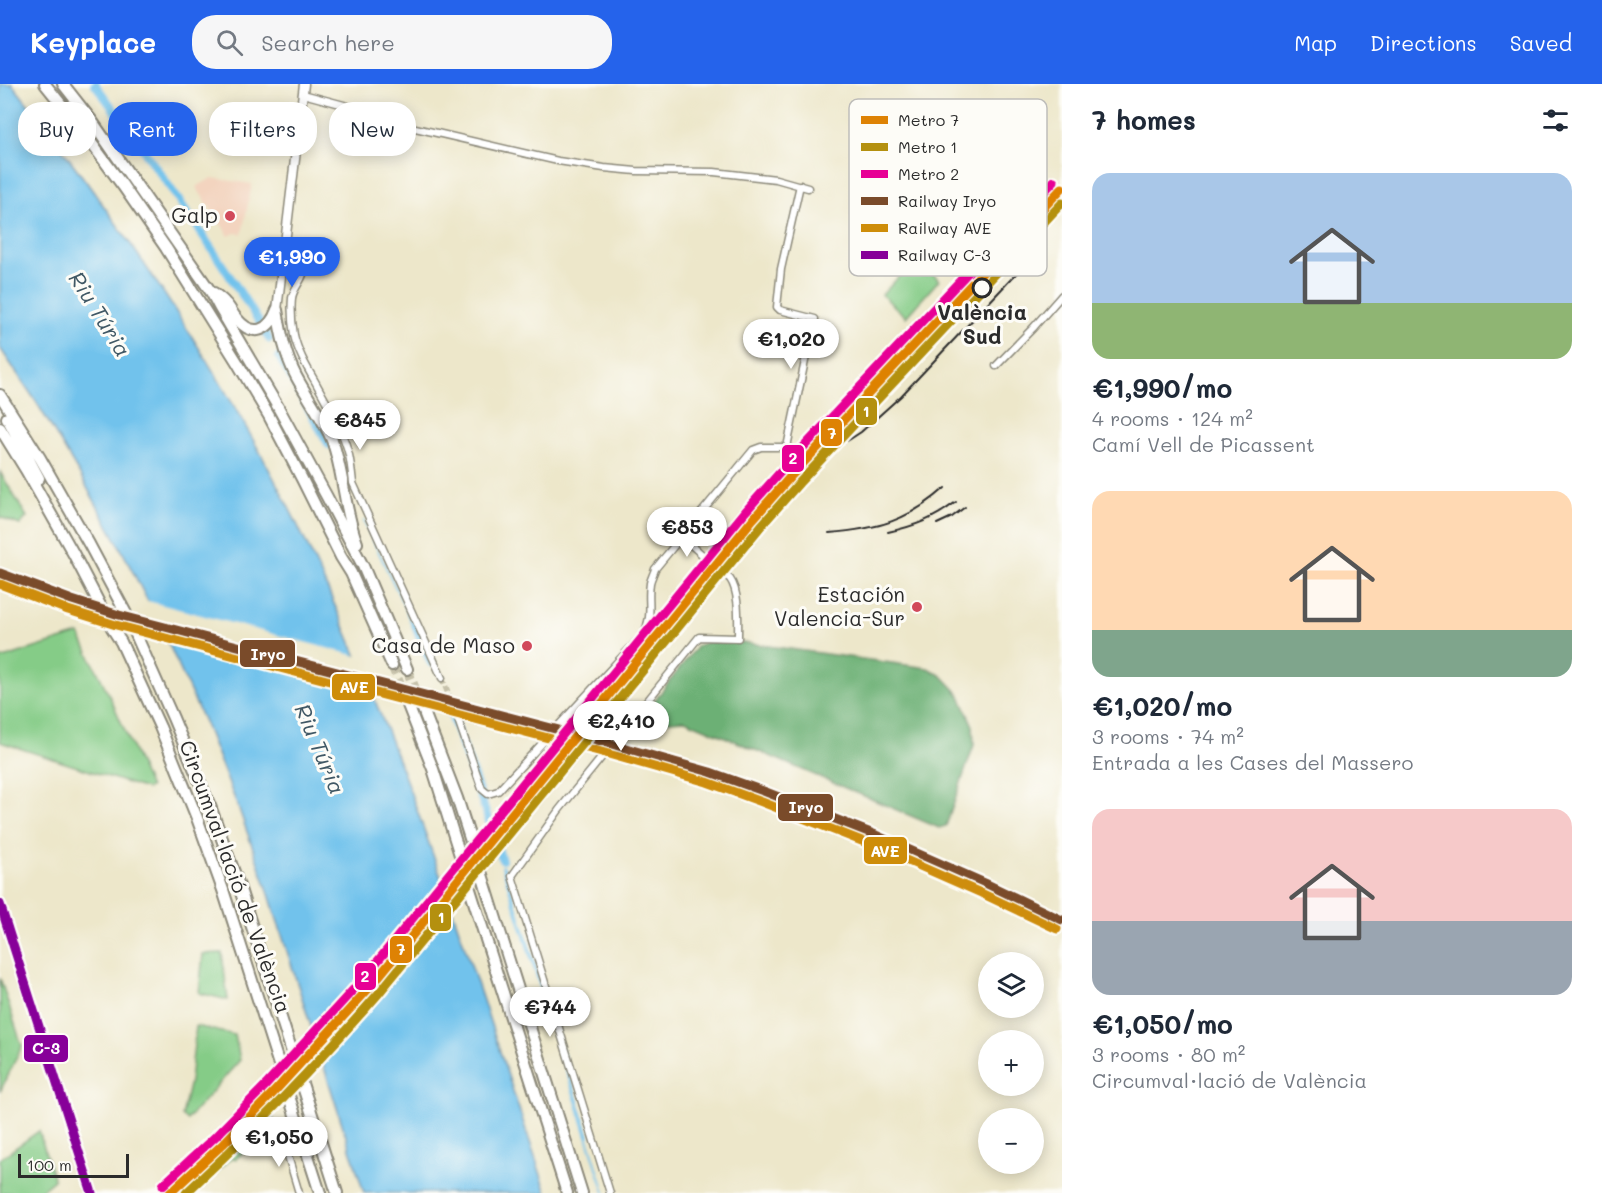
<!DOCTYPE html>
<meta charset="utf-8">
<style>
body{margin:0;font-family:Mali,sans-serif;background:#f6f6f7;color:#1f2937;height:100vh;display:flex;flex-direction:column;font-size:22px;white-space:nowrap}
*{box-sizing:border-box;margin:0}
p{font-size:20px;color:#747a83}
.icon{flex:none;width:33px;height:33px;fill:none;stroke:currentColor;stroke-width:2;stroke-linecap:round;stroke-linejoin:round}
.map{position:relative;flex:1;overflow:hidden}
.panel{display:flex;flex-direction:column;background:#fff;width:540px}
.panel>*{flex:none}
.guide{position:absolute;left:18px;top:18px;width:570px;height:54px;display:flex;gap:12px}
.fabs{position:absolute;left:978px;top:868px;display:grid;gap:12px}
.fabs a{display:grid;place-items:center;width:66px;height:66px;border-radius:50%;background:#fff;box-shadow:0 3px 15px #0003;font-size:30px}
.scale{position:absolute;left:18px;bottom:15px;width:111px;box-sizing:border-box;padding-left:6px;border:3px solid #2b2b2b;border-top:0;font-size:16px;line-height:21px;white-space:nowrap;color:#2b2b2b;-webkit-text-stroke:4px #fdfcf7;paint-order:stroke}
.price{position:absolute;translate:-50% -51px;padding:0 14px;border-radius:21px;background:#fff;color:#222;font-size:20px;line-height:39px;filter:drop-shadow(0 2px 3px #0008)}
.price::after{content:'';position:absolute;left:50%;top:36px;width:18px;height:14px;margin-left:-9px;background:inherit;clip-path:polygon(0 0,100% 0,50% 100%)}
.price.on{background:#2563eb;color:#fff}
ul{padding:0;list-style:none}
li{display:grid;align-content:center;gap:12px;height:318px;padding:0 30px}
li span{display:grid;place-items:center;height:186px;border-radius:18px;color:#555}
li>.icon{margin-inline-start:auto}
span .icon{width:108px;height:108px;fill:#fffc;stroke-width:1}
li b{font-size:26px}
h2{display:flex;justify-content:space-between;align-items:center;height:72px;padding:0 30px;font-size:26px}
.pill{padding:0 21px;border-radius:24px;background:#fff;box-shadow:0 3px 15px #0003;font-size:21px;line-height:54px}
.pill.on{background:#2563eb;color:#fff}
header{display:flex;align-items:center;gap:36px;box-sizing:border-box;height:84px;padding:0 30px;background:#2563eb;color:#fff}
header strong{font-size:28px}
nav{display:flex;gap:33px;margin-inline-start:auto;font-size:21px}
.search{width:420px;height:54px;background:#f6f6f7;display:flex;align-items:center;gap:15px;box-sizing:border-box;padding:0 21px;border-radius:24px;color:#747a83;font-size:22px}
main{display:flex;flex:1;min-height:0}
.map>svg:first-child{display:block}
.built{fill:#f3d4bf}
.green{fill:#85cc87;stroke:#587c59;stroke-width:1.5}
.forest{fill:#6cb074;stroke:#4c6e50;stroke-width:1.5}
.water{fill:#71c2ec;stroke:#4e768c;stroke-width:1.5}
.pier{fill:#ede7ca}
.lines{fill:none;stroke-linecap:round;stroke-linejoin:round}
.stream{stroke:#71c2ec;stroke-width:2}
.canal{stroke:#71c2ec;stroke-width:8}
.street-tunnel{stroke:#c6c1aa;stroke-width:6;stroke-dasharray:6 3;stroke-linecap:butt}
.highway-tunnel{stroke:#c6c1aa;stroke-width:10;stroke-dasharray:10 5;stroke-linecap:butt}
.street-casing{stroke:#8c897a;stroke-width:9}
.secondary-casing{stroke:#8c897a;stroke-width:11}
.highway-casing{stroke:#8c897a;stroke-width:14}
.street{stroke:#fff;stroke-width:6}
.secondary{stroke:#fff;stroke-width:8}
.highway{stroke:#fff;stroke-width:10}
.rail{stroke:#2b2b2b;stroke-width:2}
.rail-1-casing{stroke:#fdfcf7;stroke-width:14}
.rail-2-casing{stroke:#fdfcf7;stroke-width:14}
.rail-3-casing{stroke:#fdfcf7;stroke-width:14}
.rail-1{stroke:#7a4b2a;stroke-width:9}
.rail-2{stroke:#ce8d09;stroke-width:9}
.rail-3{stroke:#870099;stroke-width:9}
.metro-1-casing{stroke:#fdfcf7;stroke-width:14}
.metro-2-casing{stroke:#fdfcf7;stroke-width:14}
.metro-3-casing{stroke:#fdfcf7;stroke-width:14}
.metro-1{stroke:#de8204;stroke-width:9}
.metro-2{stroke:#b4900f;stroke-width:9}
.metro-3{stroke:#e70095;stroke-width:9}
.poi-dot{fill:#d1495b;stroke:#fdfcf7;stroke-width:2}
.stop-dot{fill:#fdfcf7;stroke:#2b2b2b;stroke-width:3}
.labels{text-anchor:middle;stroke-width:6;stroke-linejoin:round;paint-order:stroke}
.poi-label{font-size:21px;fill:#2b2b2b;stroke:#fdfcf7;text-anchor:end}
.stop-label{font-size:21px;font-weight:bold;fill:#2b2b2b;stroke:#fdfcf7}
.street-label{font-size:21px;fill:#2b2b2b;stroke:#fdfcf7}
.water-label{font-size:22px;font-style:italic;fill:#405865;stroke:#fdfcf7}
.key{fill:#fdfcf7;stroke:#bebdba;stroke-width:1.5}
.key-label{font-size:16px;fill:#2b2b2b}
.line-badge{stroke:#fdfcf7;stroke-width:2}
.badge-label{font-size:16px;text-anchor:middle;font-weight:bold;fill:#fff}
</style>
<header>
<strong>Keyplace</strong>
<div class="search"><svg class="icon" aria-label="search" viewBox="0 0 24 24"><circle cx="10" cy="10" r="6"/><path d="M15 15l6 6"/></svg>Search here</div>
<nav><a>Map</a><a>Directions</a><a>Saved</a></nav>
</header>
<main>
<div class="map">
<svg width="1062" height="1109" viewBox="0 0 1062 1109">
<rect width="100%" height="100%" fill="#fdfcf7"/>
<filter id="ink" filterUnits="userSpaceOnUse"><feTurbulence type="fractalNoise" baseFrequency=".0167" numOctaves="2"/><feDisplacementMap in="SourceGraphic" scale="12" xChannelSelector="R" yChannelSelector="G"/><feConvolveMatrix kernelMatrix="1 2 1 2 8 2 1 2 1" color-interpolation-filters="sRGB"/></filter>
<filter id="wash" filterUnits="userSpaceOnUse"><feTurbulence type="fractalNoise" baseFrequency=".008" numOctaves="4" result="noise"/><feDisplacementMap in="SourceGraphic" scale="24" xChannelSelector="R" yChannelSelector="G"/><feGaussianBlur stdDeviation="1.35" result="paint"/><feColorMatrix in="noise" values="0 0 0 0 0 0 0 0 0 0 0 0 0 0 0 0 0 1.4 0 .05"/><feComposite in="paint" operator="in"/></filter>
<g filter="url(#wash)">
<rect width="100%" height="100%" fill="#ede7ca"/>
<path class="built" d="M212 94 252 100 242 150 235 149 229 152 196 103Z"/>
<path class="green" d="M916 174 939 196 906 233 882 211Z
M0 388 27 433 20 441 0 433Z
M79 550 111 615 150 704 146 705 0 658V575Z
M222 869 228 916 199 909 203 870Z
M0 894 22 962 0 1008Z
M196 942 235 951 240 976 187 1036 182 1032 190 997Z
M270 1023 274 1039 236 1075 231 1073V1075L194 1109H181Z
M39 1047 54 1096 38 1109H0V1075Z"/>
<path class="forest" d="M707 558 747 559 928 584 942 592 959 610 973 642 974 661 946 742 939 744 685 636 637 639 697 562Z"/>
<path class="water" d="M0 0H12L17 6C115 132 206 263 279 404 394 628 467 871 547 1109H364L267 804 240 728 205 640 160 541 119 461 80 391 37 319 0 264Z"/>
<path class="pier" d="M144 516 361 573 373 602 160 546Z
M447 805 451 816 381 900 318 973 314 963 379 888Z"/>
<g class="lines">
<path class="stream" d="M91 0 176 115 258 241
M263 250 269 259
M277 274 326 362
M364 437 403 519 428 580
M447 628 500 776
M502 782 605 1109
M504 783 589 1052"/>
<path class="canal" d="M95 0C154 78 209 158 261 241
M266 249 269 255
M279 273 329 361
M414 539 431 579
M450 627 471 684 502 776"/>
</g>
</g>
<g filter="url(#ink)">
<g class="lines">
<path class="street-tunnel" d="M442 594 454 624"/>
<path class="highway-tunnel" d="M392 581 404 611
M407 585 419 615"/>
<defs>
<path id="street" d="M303 10 359 25 381 34 411 43 558 77 604 84 636 87 714 88 776 95 808 104
M283 172 301 177C310 192 294 200 292 214 291 225 292 240 294 251 298 269 308 285 317 301 329 323 343 346 349 371 351 380 352 390 353 399L442 594
M996 282 1033 244 1062 211
M454 624 482 705 488 710 498 707 643 550C654 532 647 518 650 499 651 494 654 489 655 485L753 366 761 363H787L805 277 815 235 780 226 777 223 781 185 800 101
M282 1052 299 1109
M610 1109 512 792 559 726 699 553 738 554C738 537 740 509 730 495L682 453"/>
<path id="secondary" d="M277 226 304 0"/>
<path id="highway" d="M45 0 81 45 123 102 166 164 237 278 269 332 302 395 341 473 351 489 392 581
M63 0 92 37 211 208 219 223 278 323 327 413 363 482 407 585
M214 209C217 212 222 215 225 219 230 223 232 230 237 235 253 254 269 247 277 226
M277 226C281 249 285 271 296 292 307 313 323 334 332 356 344 389 344 426 357 459
M0 311 40 374 89 460 129 535 173 634 210 722 238 799 337 1109
M7 334 39 394
M0 344 26 386 73 469 112 544 121 558 160 643 197 734 223 806 320 1109
M404 611 433 685 464 784
M419 615 457 714 475 770
M479 781 582 1109
M467 796 567 1109"/>
</defs>
<use href="#street" class="street-casing"/>
<use href="#secondary" class="secondary-casing"/>
<use href="#highway" class="highway-casing"/>
<use href="#street" class="street"/>
<use href="#secondary" class="secondary"/>
<use href="#highway" class="highway"/>
<path class="rail" d="M758 436 812 383 826 371 861 348 901 312 1045 159
M937 440 952 433 965 423
M888 448C915 442 934 435 956 418
M829 449C878 445 908 437 945 404
M717 479 743 453
M684 525 707 491
M0 836 17 889"/>
<defs>
<path id="rail-1" d="M0 489 72 516 119 531 601 657 710 688 766 708 876 751 985 799 1062 836"/>
<path id="rail-2" d="M0 500 68 526 116 541 598 667 707 698 762 718 872 761 981 809 1057 845"/>
<path id="rail-3" d="M0 820 92 1109"/>
</defs>
<use href="#rail-1" class="rail-1-casing"/>
<use href="#rail-2" class="rail-2-casing"/>
<use href="#rail-3" class="rail-3-casing"/>
<use href="#rail-1" class="rail-1"/>
<use href="#rail-2" class="rail-2"/>
<use href="#rail-3" class="rail-3"/>
<defs>
<path id="metro-1" d="M170 1109 223 1060 274 1008 371 902 753 435 791 392 1062 104"/>
<path id="metro-2" d="M186 1109C254 1046 318 979 379 909L761 442 799 399 1062 119"/>
<path id="metro-3" d="M163 1101 216 1052 266 1001 363 895 745 428 783 385 1054 97"/>
</defs>
<use href="#metro-1" class="metro-1-casing"/>
<use href="#metro-2" class="metro-2-casing"/>
<use href="#metro-3" class="metro-3-casing"/>
<use href="#metro-1" class="metro-1"/>
<use href="#metro-2" class="metro-2"/>
<use href="#metro-3" class="metro-3"/>
</g>
</g>
<g class="poi-dot">
<circle cx="230" cy="132" r="6"/>
<circle cx="917" cy="523" r="6"/>
<circle cx="527" cy="562" r="6"/>
</g>
<circle class="stop-dot" cx="982" cy="204" r="9"/>
<g class="labels">
<g class="poi-label">
<text x="218" y="139">Galp</text>
<text x="905" y="518">Estación<tspan x="905" dy="24">Valencia-Sur</tspan></text>
<text x="515" y="569">Casa de Maso</text>
</g>
<g class="stop-label">
<text x="982" y="236">València<tspan x="982" dy="24">Sud</tspan></text>
</g>
<g class="street-label">
<text transform="translate(235 793) rotate(70)" y="7">Circumval·lació de València</text>
</g>
<g class="water-label">
<text transform="translate(100 230) rotate(58)" y="8">Riu Túria</text>
<text transform="translate(320 665) rotate(67)" y="8">Riu Túria</text>
</g>
</g>
<rect x="849" y="15" width="198" height="177" rx="9" class="key"/>
<rect x="861" y="32" width="27" height="8" fill="#de8204"/>
<rect x="861" y="59" width="27" height="8" fill="#b4900f"/>
<rect x="861" y="86" width="27" height="8" fill="#e70095"/>
<rect x="861" y="113" width="27" height="8" fill="#7a4b2a"/>
<rect x="861" y="140" width="27" height="8" fill="#ce8d09"/>
<rect x="861" y="167" width="27" height="8" fill="#870099"/>
<g class="key-label">
<text x="898" y="42">Metro 7</text>
<text x="898" y="69">Metro 1</text>
<text x="898" y="96">Metro 2</text>
<text x="898" y="123">Railway Iryo</text>
<text x="898" y="150">Railway AVE</text>
<text x="898" y="177">Railway C-3</text>
</g>
<g class="line-badge">
<rect x="855" y="313" width="23" height="29" rx="6" fill="#b4900f"/>
<rect x="820" y="334" width="23" height="29" rx="6" fill="#de8204"/>
<rect x="781" y="360" width="24" height="29" rx="6" fill="#e70095"/>
<rect x="239" y="555" width="57" height="29" rx="6" fill="#7a4b2a"/>
<rect x="331" y="589" width="45" height="28" rx="6" fill="#ce8d09"/>
<rect x="777" y="709" width="57" height="29" rx="6" fill="#7a4b2a"/>
<rect x="863" y="752" width="45" height="29" rx="6" fill="#ce8d09"/>
<rect x="429" y="819" width="23" height="29" rx="6" fill="#b4900f"/>
<rect x="389" y="851" width="24" height="29" rx="6" fill="#de8204"/>
<rect x="354" y="878" width="23" height="29" rx="6" fill="#e70095"/>
<rect x="23" y="950" width="46" height="29" rx="6" fill="#870099"/>
</g>
<g class="badge-label">
<text x="866" y="333">1</text>
<text x="832" y="355">7</text>
<text x="793" y="380">2</text>
<text x="268" y="576">Iryo</text>
<text x="354" y="609">AVE</text>
<text x="806" y="729">Iryo</text>
<text x="885" y="773">AVE</text>
<text x="441" y="839">1</text>
<text x="401" y="871">7</text>
<text x="365" y="898">2</text>
<text x="46" y="970">C-3</text>
</g>
</svg>
<div class="fabs">
<a><svg class="icon" aria-label="layers" viewBox="0 0 24 24"><path d="M12 4l9 5-9 5-9-5zM3 14l9 5 9-5"/></svg></a>
<a>+</a>
<a>−</a>
</div>
<div class="scale">100 m</div>
<b class="price on" style="left:292px;top:204px">€1,990</b>
<b class="price" style="left:791px;top:286px">€1,020</b>
<b class="price" style="left:360px;top:367px">€845</b>
<b class="price" style="left:687px;top:474px">€853</b>
<b class="price" style="left:621px;top:668px">€2,410</b>
<b class="price" style="left:550px;top:954px">€744</b>
<b class="price" style="left:279px;top:1084px">€1,050</b>
<div class="guide">
<a class="pill">Buy</a>
<a class="pill on">Rent</a>
<a class="pill">Filters</a>
<a class="pill">New</a>
</div>
</div>
<section class="panel">
<h2>7 homes<svg class="icon" aria-label="filters" viewBox="0 0 24 24"><path d="M4 7h16M4 17h16"/><circle cx="9" cy="7" r="2"/><circle cx="15" cy="17" r="2"/></svg></h2>
<ul>
<li><span style="background:linear-gradient(#a9c7e8 70%,#8fb573 0)"><svg class="icon" aria-label="home" viewBox="0 0 24 24"><path d="M3 11l9-7 9 7M6 9v11h12V9"/></svg></span><div><b>€1,990/mo</b><p>4 rooms · 124 m²</p><p>Camí Vell de Picassent</p></div></li>
<li><span style="background:linear-gradient(#ffd9b3 75%,#7fa58c 0)"><svg class="icon" aria-label="home" viewBox="0 0 24 24"><path d="M3 11l9-7 9 7M6 9v11h12V9"/></svg></span><div><b>€1,020/mo</b><p>3 rooms · 74 m²</p><p>Entrada a les Cases del Massero</p></div></li>
<li><span style="background:linear-gradient(#f6c9c9 60%,#9aa5b1 0)"><svg class="icon" aria-label="home" viewBox="0 0 24 24"><path d="M3 11l9-7 9 7M6 9v11h12V9"/></svg></span><div><b>€1,050/mo</b><p>3 rooms · 80 m²</p><p>Circumval·lació de València</p></div></li>
</ul>
</section>
</main>
